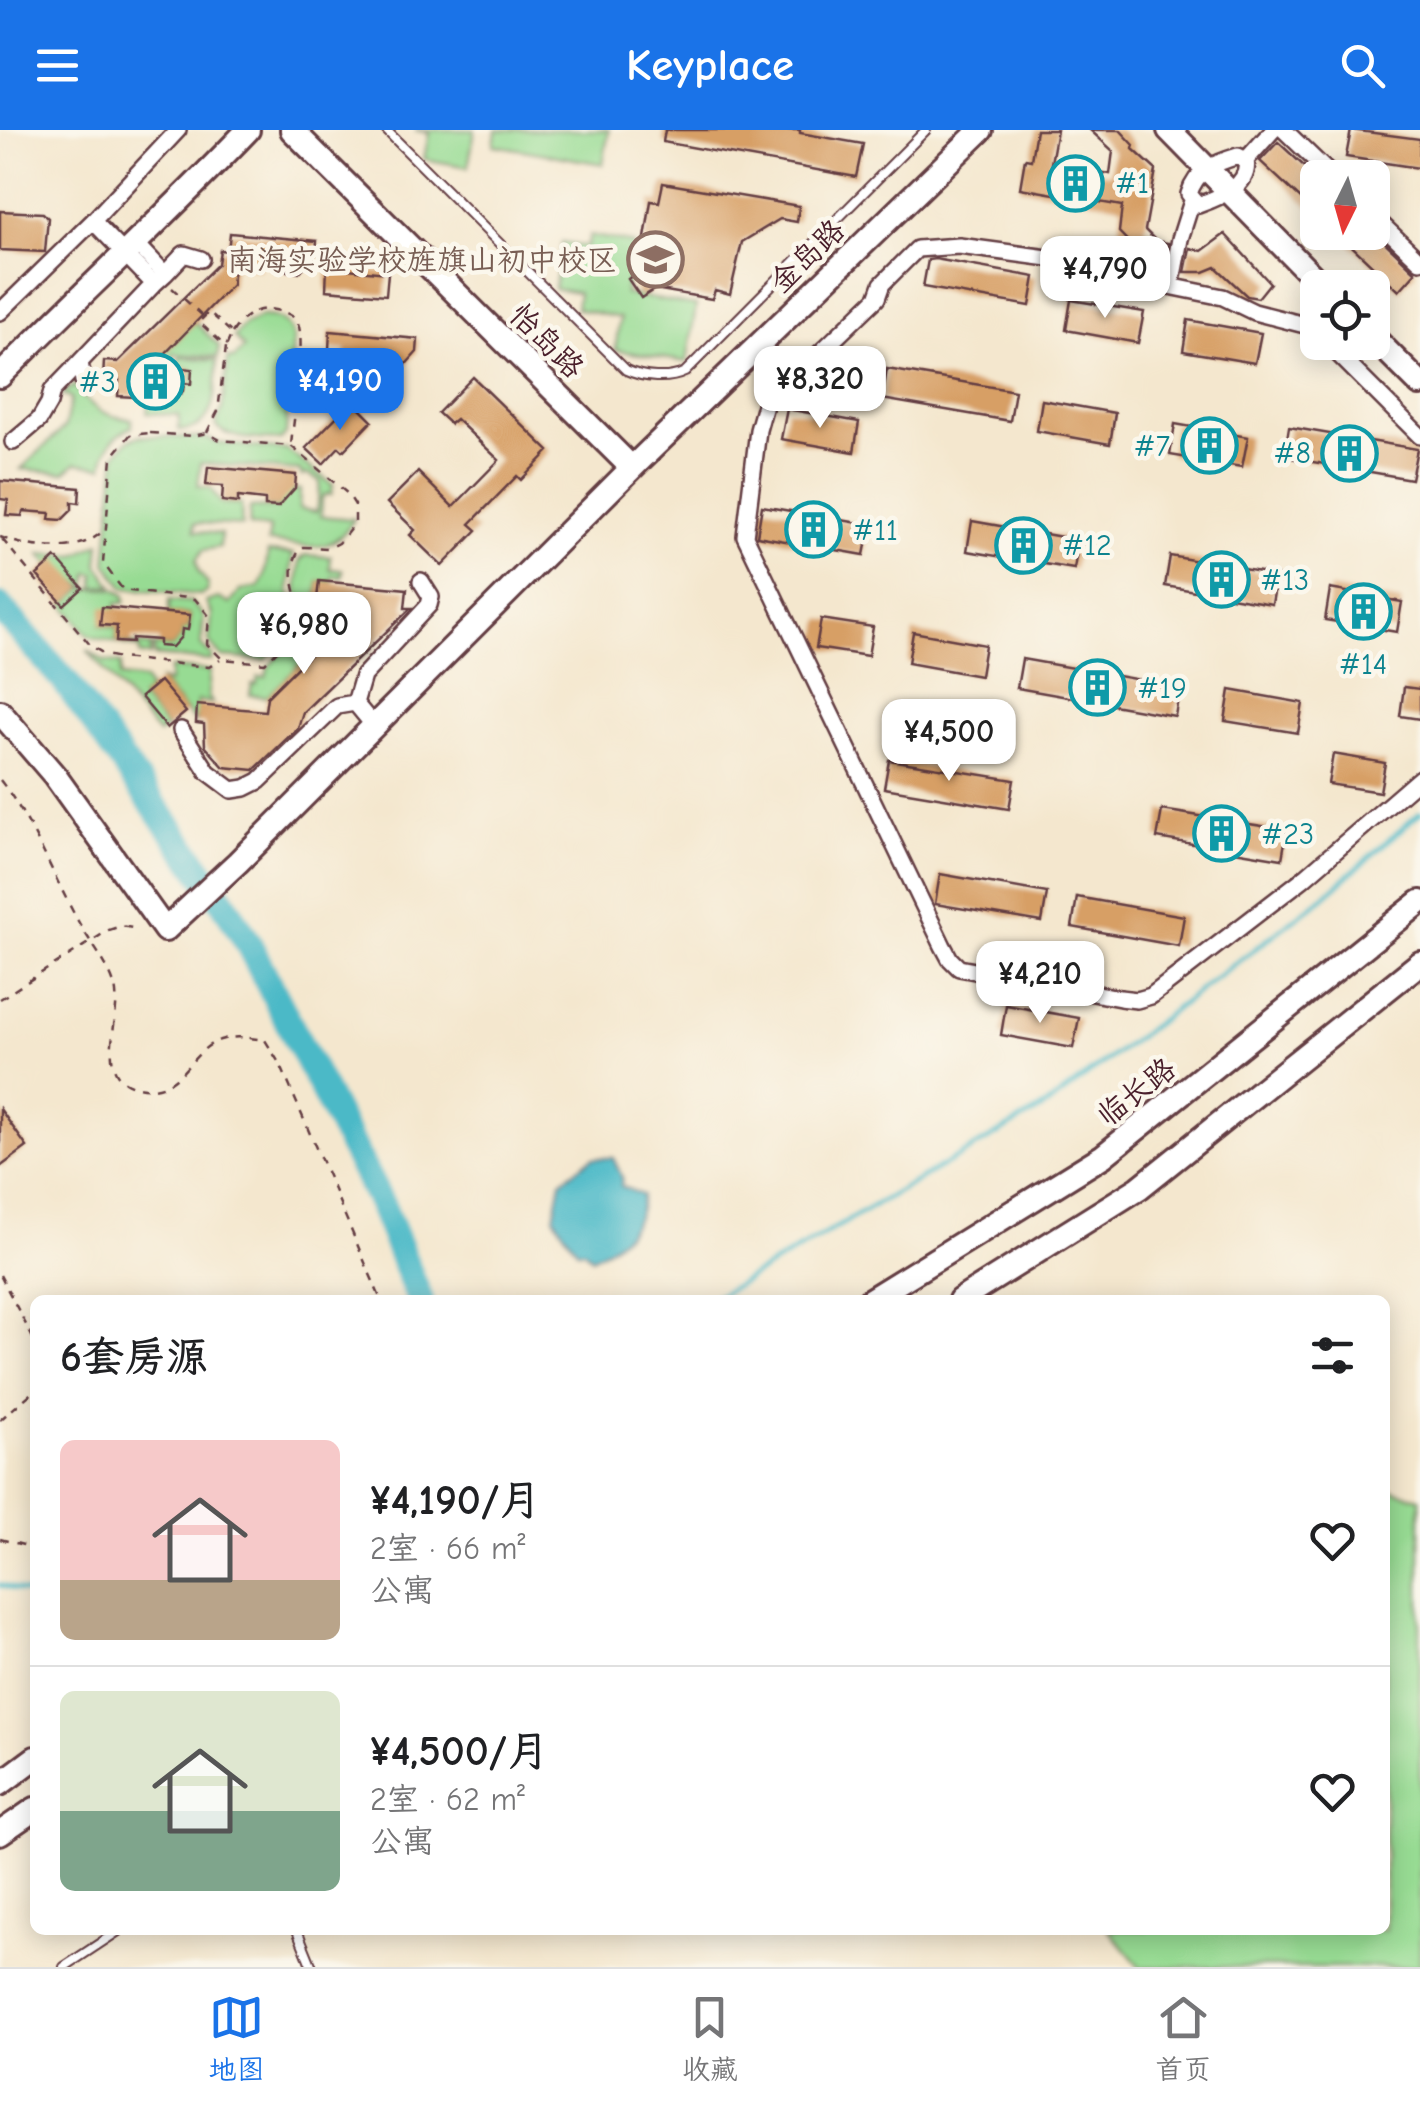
<!DOCTYPE html>
<html lang="zh">
<meta charset="utf-8">
<style>
body{margin:0;font-family:"Comic Neue","LXGW WenKai TC",sans-serif;background:#f2f2f2;color:#202124;height:100vh;display:flex;flex-direction:column;font-size:38px;white-space:nowrap}
*{box-sizing:border-box;margin:0}
p{font-size:32px;color:#757577}
.icon{flex:none;width:55px;height:55px;fill:none;stroke:currentColor;stroke-width:2;stroke-linecap:round;stroke-linejoin:round}
.map{position:relative;flex:1;overflow:hidden}
.drawer{position:absolute;left:30px;top:1165px;width:1360px;height:640px;display:flex;flex-direction:column;background:#fff;border-radius:15px;box-shadow:0 5px 25px #0003}
.drawer>*{flex:none}
.needle{width:65px;rotate:185deg}
.controls{position:absolute;left:1300px;top:30px;display:grid;gap:20px}
.controls a{display:grid;place-items:center;width:90px;height:90px;border-radius:15px;background:#fff;box-shadow:0 5px 25px #0003;font-size:50px}
.price{position:absolute;translate:-50% -85px;padding:0 22px;border-radius:20px;background:#fff;color:#222;font-size:32px;line-height:65px;filter:drop-shadow(0 2px 5px #0008)}
.price::after{content:'';position:absolute;left:50%;top:60px;width:30px;height:22px;margin-left:-15px;background:inherit;clip-path:polygon(0 0,100% 0,50% 100%)}
.price.active{background:#1a73e8;color:#fff}
ul{padding:0;list-style:none}
li{display:flex;align-items:center;gap:30px;height:250px;padding:0 30px}
li+li{border-top:2px solid #e0e0e0}
li span{display:grid;place-items:center;flex:none;width:280px;height:200px;border-radius:15px;color:#555}
li>.icon{margin-inline-start:auto}
span .icon{width:120px;height:120px;fill:#fffc;stroke-width:1}
li b{font-size:42px}
h2{display:flex;justify-content:space-between;align-items:center;height:120px;padding:0 30px;font-size:42px}
header{display:flex;justify-content:space-between;align-items:center;height:130px;padding:0 30px;background:#1a73e8;color:#fff;font-size:45px;font-weight:700}
.tab-bar{display:flex;justify-content:space-around;align-items:center;height:140px;border-top:2px solid #e0e0e0;background:#fff;font-size:28px;color:#757577}
.tab-bar a{display:grid;justify-items:center;gap:5px}
.tab-bar .active{color:#1a73e8}
.map>svg:first-child{display:block}
.green{fill:#97db93;stroke:#707d5f;stroke-width:2.5}
.water{fill:#4cb9c7;stroke:#4b6c79;stroke-width:2.5}
.lines{fill:none;stroke-linecap:round;stroke-linejoin:round}
.stream{stroke:#4cb9c7;stroke-width:5}
.river{stroke:#4cb9c7;stroke-width:28}
.building{fill:#d79f65}
.lane-casing{stroke:#643d43;stroke-width:12}
.street-casing{stroke:#643d43;stroke-width:20}
.secondary-casing{stroke:#643d43;stroke-width:28}
.path{stroke:#643d43;stroke-width:2.5;stroke-dasharray:8 8;stroke-linecap:butt}
.lane{stroke:#fff;stroke-width:8}
.street{stroke:#fff;stroke-width:15}
.secondary{stroke:#fff;stroke-width:22}
.labels{text-anchor:middle;stroke-width:9;stroke-linejoin:round;paint-order:stroke}
.culture-label{font-size:30px;fill:#0d838f;stroke:#fbf7ec;text-anchor:start}
.street-label{font-size:30px;fill:#4a1f2b;stroke:#fbf7ec}
.education-label{font-size:30px;fill:#785e54;stroke:#fbf7ec;text-anchor:end}
</style>
<header><svg class="icon" aria-label="menu" viewBox="0 0 24 24"><path d="M4 6h16M4 12h16M4 18h16"/></svg>Keyplace<svg class="icon" aria-label="search" viewBox="0 0 24 24"><circle cx="10" cy="10" r="6"/><path d="M15 15l6 6"/></svg></header>
<div class="map">
<svg width="1420" height="1837" viewBox="0 0 1420 1837">
<rect width="100%" height="100%" fill="#fbf7ec"/>
<filter id="ink" filterUnits="userSpaceOnUse"><feTurbulence type="fractalNoise" baseFrequency=".01" numOctaves="2"/><feDisplacementMap in="SourceGraphic" scale="20" xChannelSelector="R" yChannelSelector="G"/><feConvolveMatrix kernelMatrix="1 2 1 2 8 2 1 2 1" color-interpolation-filters="sRGB"/></filter>
<filter id="wash" filterUnits="userSpaceOnUse"><feTurbulence type="fractalNoise" baseFrequency=".0048" numOctaves="4" result="noise"/><feDisplacementMap in="SourceGraphic" scale="40" xChannelSelector="R" yChannelSelector="G"/><feGaussianBlur stdDeviation="2.25" result="paint"/><feColorMatrix in="noise" values="0 0 0 0 0 0 0 0 0 0 0 0 0 0 0 0 0 1.4 0 .05"/><feComposite in="paint" operator="in"/></filter>
<g filter="url(#wash)">
<rect width="100%" height="100%" fill="#f4e7ce"/>
<path class="green" d="M415 0H475L468 37 424 29 429 3Z
M496 0H609L603 34 494 15Z
M590 105 634 114 625 164 696 176 687 232 615 220 620 188 576 179 578 163 554 159 562 113 587 117Z
M262 186C278 185 290 193 293 209L286 304 281 310C260 309 227 311 215 295L222 281 228 228 234 229 244 218 234 207 245 194Z
M195 192 219 216 218 227 174 224 172 237 163 236 165 223Z
M180 227 217 230C215 260 218 300 179 300V285L147 283 148 273 174 271 183 261 184 253H191L192 239 179 238Z
M74 255C91 278 104 287 132 289V297C113 305 106 316 103 337L76 333 64 343 21 339 65 297 71 268 61 265Z
M140 306 206 308 218 313 287 320 333 355 331 365 326 364 322 368 321 386 354 389C330 428 309 415 268 412L270 398 249 396 250 378 278 377 288 359 300 360 299 379 317 382 320 351 306 344 302 346 300 341 201 333 198 356 210 358 221 373 241 374 242 396 195 393V401L221 404 220 417 204 420 196 430 198 441 208 454 207 462 200 465 124 458 106 433 116 324 128 310Z
M100 413 98 435 113 456 94 457 95 444 89 443 86 458 115 459 125 466V473H117L116 479 100 495 117 497 116 512 151 516 150 526 140 525 139 518 89 506 64 475 85 457 49 434 40 424 74 426Z
M268 422 293 424 289 461 303 491 294 500 288 495 280 504 285 509 265 530 222 527 209 512 212 484 206 472 219 468 230 474 240 461 259 457 265 445Z
M306 425 331 427 330 439 343 440 342 447 333 446 332 452 319 451 317 468 334 470 333 485 348 487 315 519 300 505 312 492 297 460 300 430Z
M169 470 191 472 204 486 201 515 212 526 211 531 154 526V516L172 517 181 507 182 499H189L190 485 169 483Z
M290 514 305 530 267 567 250 565 252 554H257L258 547H266L268 537Z
M87 520 104 531 121 534 120 547 145 550 149 560 141 568 167 598 158 604Z
M170 538 210 541 208 566 212 573 198 571 196 593 160 551 169 552Z
M1385 1358 1420 1368V1837H1140L1109 1800H1385Z"/>
<path class="water" d="M592 1028H613L622 1047 621 1056 642 1065C641 1097 618 1114 592 1128L584 1120H577L554 1087 561 1051Z"/>
<g class="lines">
<path class="stream" d="M711 1170 1046 976 1321 769 1420 683
M0 1455 35 1465"/>
<path class="river" d="M0 477 64 550 224 773 247 811 382 1076 420 1170"/>
</g>
<g id="blocks">
<path class="building" d="M665 0H800V3L863 14 856 47 663 12Z
M1036 0H1057L1051 33 1110 44 1113 21 1090 0H1120L1134 15 1133 19 1156 40 1145 100 1156 111 1168 113 1163 138 1148 132 1119 102 1122 76 1020 58 1025 29 1031 30Z
M1351 0 1420 9 1419 38 1346 27Z
M1278 12 1318 49V85L1260 31Z
M663 53 799 76 797 92 780 89 742 112 730 164 715 160 712 169 655 159 641 168 628 149 640 139 651 71 659 72Z
M0 81 43 83 48 88 45 122 0 120Z
M1337 102H1374L1416 142 1399 161Z
M230 103 317 111 316 124 299 143 287 141V136L260 133 259 139 234 136 232 155 154 235 192 239 191 254 184 253 183 261 174 271 161 270 162 264 134 262V267L118 266 119 250 103 249 104 231 118 232 218 134 220 120 228 121Z
M1225 104 1270 153 1258 168 1247 166 1216 137 1204 142H1185L1190 118 1202 121Z
M935 129 1035 147 1030 176 923 157 928 130Z
M327 137 388 143 386 165 326 160Z
M1071 170 1144 182 1138 213 1066 200Z
M1188 190 1261 203 1255 233 1183 221Z
M330 201 418 209 417 222 400 241 387 240 388 234 360 231V237L344 235 346 220 329 219Z
M887 239 1015 261 1010 291 882 269Z
M473 247 549 321 521 350 517 346 470 394 477 400 442 436 410 405 415 400 387 373 418 342 453 377 499 330 456 289 450 294 438 283Z
M1042 270 1115 283 1110 314 1037 301Z
M352 271 372 291 343 321 339 317 323 334 306 318Z
M787 279 859 292 854 322 781 309Z
M1175 294 1248 307 1242 337 1170 325Z
M1289 297 1417 319 1411 349 1284 327Z
M208 337 296 345 295 358 278 377 265 376V370L238 367V373L222 371 223 356 206 355Z
M0 351 80 358 79 373 72 372V380L62 390 49 389 50 383 23 381 22 386 6 385 8 370 0 369Z
M762 376 870 395 864 425 757 406Z
M972 391 1079 410 1074 439 967 421Z
M1170 426 1277 445 1272 474 1165 456Z
M56 428 83 458 64 475 37 445Z
M319 451 407 459 405 478H411L303 582 298 598 254 640 224 637 205 616 204 594 196 593 197 575 265 581 267 567 348 487 333 485 334 470 317 469Z
M1330 459 1402 472 1397 502 1325 490Z
M102 477 190 485 188 500 182 499 181 507 172 517 159 516V510L132 508V513L116 512 117 496 100 495Z
M821 489 873 497 868 526 816 518Z
M913 502 985 515 980 546 908 533Z
M1022 529 1180 557 1175 586 1017 558Z
M160 551 186 582 167 598 141 567Z
M1404 557 1420 559V589L1400 586Z
M1230 560 1303 573 1298 603 1225 591Z
M1333 624 1385 633 1380 662 1328 654Z
M889 630 1014 650 1009 679 884 658Z
M1162 680 1287 700 1282 729 1157 708Z
M940 744 1047 763 1042 792 935 774Z
M1077 767 1184 786 1179 816 1072 797Z
M1006 875 1079 888 1073 918 1001 905Z
M0 979 27 1017 0 1037Z"/>
</g>
</g>
<g filter="url(#ink)">
<use href="#blocks" fill-opacity="0" stroke="#643d43" stroke-width="2.5"/>
<g class="lines">
<defs>
<path id="lane" d="M386 0 626 240C643 248 669 250 685 242L926 0
M297 1800 312 1837
M64 1837 120 1800"/>
<path id="street" d="M1284 0 1334 48
M1238 26 1246 30C1251 56 1220 67 1198 75L1189 64C1197 39 1215 33 1238 26Z
M1246 30 1273 0
M1372 85 1420 131
M136 113 165 144 154 154 93 91 178 0
M165 144 184 124 201 129
M1171 156 1180 109 1192 71
M0 182 93 91
M1318 204 1305 195 1254 182 1223 167 1145 151 1100 135 959 116 917 119 882 154 877 168 792 250 776 259 765 275 758 300 745 406 943 816 950 829 959 838 1120 868 1137 870 1151 866 1303 749 1420 648
M1326 212 1420 306
M83 251 80 232 154 154
M13 312 39 290 49 273 52 261 80 232
M355 573 363 546 429 475 431 467 421 451
M181 600 208 642 232 660 245 658 259 651 337 576 355 573 374 596"/>
<path id="secondary" d="M292 0 632 338
M1169 0 1324 158
M1372 206 1420 254
M0 246C82 163 168 84 248 0
M0 582 55 646 165 800 238 732 641 329 981 0
M870 1170 1103 1026 1420 772
M960 1170 1139 1058 1420 833
M0 1654 35 1628
M0 1703 35 1679"/>
</defs>
<use href="#lane" class="lane-casing"/>
<use href="#street" class="street-casing"/>
<use href="#secondary" class="secondary-casing"/>
<path class="path" d="M172 158 203 186
M232 203C241 189 252 179 269 179 278 180 292 183 297 191 307 207 293 293 291 315
M207 302 218 281 226 217 199 192 209 182 232 203 226 217
M150 303 193 306 207 303 220 310 291 316 348 364 355 375V393L339 413 329 418 302 417C283 439 297 469 307 491L265 533 222 529 207 514 209 486 195 469 123 460 103 433 112 327 130 305Z
M0 407C31 419 81 426 106 398
M2 409 91 516 106 525 120 528 209 537 220 530
M0 650C33 692 52 744 78 791 90 813 108 833 115 857 123 888 91 948 138 957 182 966 188 921 220 910 234 905 250 908 265 910L281 936 381 1170
M0 869 109 800 121 796 139 799
M0 1145 35 1212
M0 1290 35 1260
M0 1409 35 1418"/>
<use href="#lane" class="lane"/>
<use href="#street" class="street"/>
<use href="#secondary" class="secondary"/>
</g>
</g>
<defs>
<symbol id="building-ring" viewBox="-11 -11 22 22"><circle r="9.5" fill="#fbf7ec" stroke="#0f9aa8" stroke-width="1.5"/><path d="M-4-6H4V6H1V3H-1V6H-4ZM-2.5-4.3h1.7v1.8h-1.7ZM.8-4.3h1.7v1.8H.8ZM-2.5-1h1.7V.8h-1.7ZM.8-1h1.7V.8H.8Z" fill="#0f9aa8"/></symbol>
<symbol id="school-ring" viewBox="-11 -11 22 22"><circle r="9.5" fill="#fbf7ec" stroke="#8d6e63" stroke-width="1.5"/><path d="M0-5L7-2L0 1L-7-2ZM-4 1L0 2.5L4 1V4Q0 6-4 4Z" fill="#8d6e63"/></symbol>
</defs>
<g fill-rule="evenodd">
<use href="#building-ring" x="1044" y="22" width="63" height="63"/>
<use href="#school-ring" x="624" y="98" width="63" height="63"/>
<use href="#building-ring" x="124" y="220" width="63" height="63"/>
<use href="#building-ring" x="1178" y="284" width="63" height="63"/>
<use href="#building-ring" x="1318" y="292" width="63" height="63"/>
<use href="#building-ring" x="782" y="368" width="63" height="63"/>
<use href="#building-ring" x="992" y="384" width="63" height="63"/>
<use href="#building-ring" x="1190" y="418" width="63" height="63"/>
<use href="#building-ring" x="1332" y="450" width="63" height="63"/>
<use href="#building-ring" x="1066" y="526" width="63" height="63"/>
<use href="#building-ring" x="1190" y="672" width="63" height="63"/>
</g>
<g class="labels">
<g class="culture-label">
<text x="1115" y="63">#1</text>
<text x="116" y="262" text-anchor="end">#3</text>
<text x="1170" y="326" text-anchor="end">#7</text>
<text x="1311" y="333" text-anchor="end">#8</text>
<text x="852" y="410">#11</text>
<text x="1062" y="425">#12</text>
<text x="1260" y="460">#13</text>
<text x="1363" y="544" text-anchor="middle">#14</text>
<text x="1137" y="568">#19</text>
<text x="1261" y="714">#23</text>
</g>
<g class="street-label">
<text transform="translate(807 126) rotate(-44)" y="10">金岛路</text>
<text transform="translate(547 211) rotate(45)" y="10">怡岛路</text>
<text transform="translate(1136 962) rotate(-38)" y="10">临长路</text>
</g>
<g class="education-label">
<text x="617" y="140">南海实验学校旌旗山初中校区</text>
</g>
</g>
</svg>
<div class="controls">
<a><svg class="needle" viewBox="-14 -14 28 28"><path d="M0-13l5 13h-10z" fill="#e53935"/><path d="M0 13l5-13h-10z" fill="#757577"/></svg></a>
<a><svg class="icon" aria-label="locate" viewBox="0 0 24 24"><circle cx="12" cy="12" r="6"/><path d="M12 2v4M12 18v4M2 12h4M18 12h4"/></svg></a>
</div>
<b class="price" style="left:1105px;top:191px">¥4,790</b>
<b class="price" style="left:820px;top:301px">¥8,320</b>
<b class="price active" style="left:340px;top:303px">¥4,190</b>
<b class="price" style="left:304px;top:547px">¥6,980</b>
<b class="price" style="left:949px;top:654px">¥4,500</b>
<b class="price" style="left:1040px;top:896px">¥4,210</b>
<section class="drawer">
<h2>6套房源<svg class="icon" aria-label="filters" viewBox="0 0 24 24"><path d="M4 7h16M4 17h16"/><circle cx="9" cy="7" r="2"/><circle cx="15" cy="17" r="2"/></svg></h2>
<ul>
<li><span style="background:linear-gradient(#f6c9c9 70%,#b9a48a 0)"><svg class="icon" aria-label="home" viewBox="0 0 24 24"><path d="M3 11l9-7 9 7M6 9v11h12V9"/></svg></span><div><b>¥4,190/月</b><p>2室 · 66 m²</p><p>公寓</p></div><svg class="icon" aria-label="heart" viewBox="0 0 24 24"><path d="M12 20l-8-8c-3-5 5-10 8-4 3-6 11-1 8 4z"/></svg></li>
<li><span style="background:linear-gradient(#dfe7d0 60%,#7fa58c 0)"><svg class="icon" aria-label="home" viewBox="0 0 24 24"><path d="M3 11l9-7 9 7M6 9v11h12V9"/></svg></span><div><b>¥4,500/月</b><p>2室 · 62 m²</p><p>公寓</p></div><svg class="icon" aria-label="heart" viewBox="0 0 24 24"><path d="M12 20l-8-8c-3-5 5-10 8-4 3-6 11-1 8 4z"/></svg></li>
</ul>
</section>
</div>
<nav class="tab-bar">
<a class="active"><svg class="icon" aria-label="map" viewBox="0 0 24 24"><path d="M3 6l6-2 6 2 6-2v14l-6 2-6-2-6 2zM9 4v14M15 6v14"/></svg>地图</a>
<a><svg class="icon" aria-label="saved" viewBox="0 0 24 24"><path d="M7 4h10v16l-5-4-5 4z"/></svg>收藏</a>
<a><svg class="icon" aria-label="home" viewBox="0 0 24 24"><path d="M3 11l9-7 9 7M6 9v11h12V9"/></svg>首页</a>
</nav>
